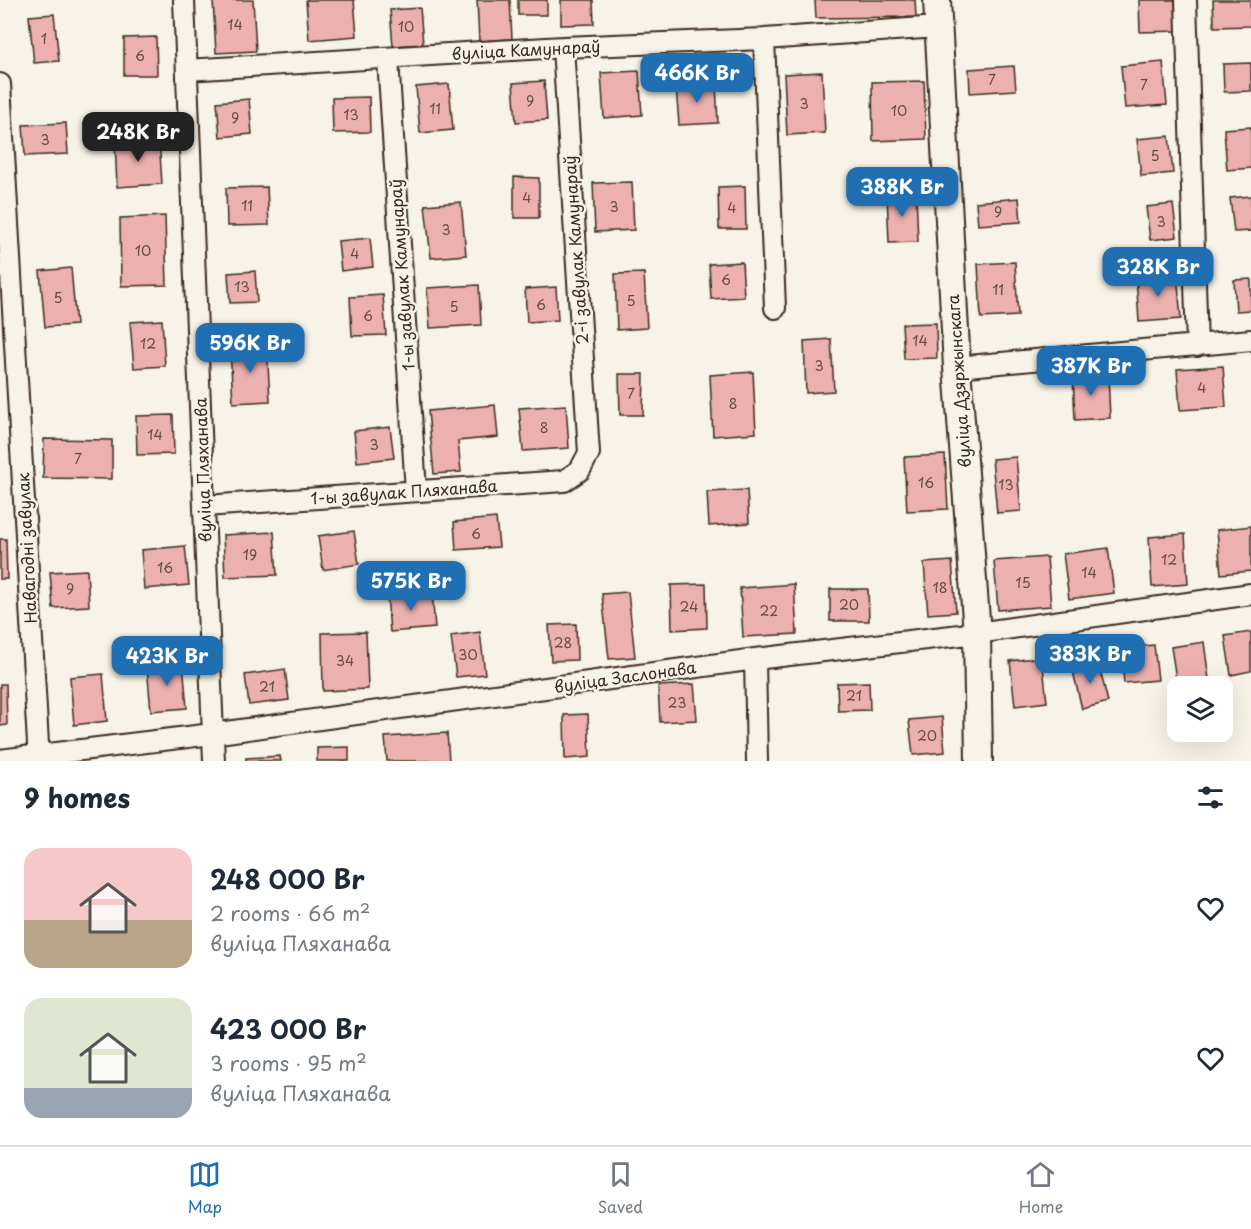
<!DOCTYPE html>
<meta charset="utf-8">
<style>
body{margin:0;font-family:"Playpen Sans",sans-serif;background:#f6f6f7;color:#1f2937;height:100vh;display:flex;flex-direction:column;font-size:22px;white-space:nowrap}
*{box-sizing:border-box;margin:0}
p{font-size:20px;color:#747a83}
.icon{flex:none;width:33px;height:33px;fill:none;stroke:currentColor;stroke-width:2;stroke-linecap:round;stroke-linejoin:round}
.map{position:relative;height:761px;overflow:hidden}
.drawer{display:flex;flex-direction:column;background:#fff;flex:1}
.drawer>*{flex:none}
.controls{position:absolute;left:1167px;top:676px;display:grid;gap:12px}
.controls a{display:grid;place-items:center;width:66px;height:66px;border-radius:12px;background:#fff;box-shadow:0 6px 24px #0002;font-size:30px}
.price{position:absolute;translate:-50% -51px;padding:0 14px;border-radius:12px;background:#1f6fb2;color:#fff;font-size:20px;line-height:39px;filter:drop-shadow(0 2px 3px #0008)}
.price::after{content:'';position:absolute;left:50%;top:36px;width:18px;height:14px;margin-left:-9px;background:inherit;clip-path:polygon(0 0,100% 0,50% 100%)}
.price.active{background:#222;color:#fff}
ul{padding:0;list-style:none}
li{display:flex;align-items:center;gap:18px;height:150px;padding:0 24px}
li span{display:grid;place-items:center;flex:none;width:168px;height:120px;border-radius:18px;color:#555}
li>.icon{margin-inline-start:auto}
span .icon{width:72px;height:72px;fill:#fffc;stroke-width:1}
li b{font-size:26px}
h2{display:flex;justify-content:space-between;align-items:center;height:72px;padding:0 24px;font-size:26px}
.tab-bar{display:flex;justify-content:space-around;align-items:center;height:84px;border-top:2px solid #e0e1e3;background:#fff;font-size:16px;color:#747a83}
.tab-bar a{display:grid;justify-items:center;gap:3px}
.tab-bar .active{color:#1f6fb2}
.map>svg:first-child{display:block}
.building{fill:#ecb1af;stroke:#3b2a1e;stroke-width:1.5}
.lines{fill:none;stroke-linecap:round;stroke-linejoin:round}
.minor-casing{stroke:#3b2a1e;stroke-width:24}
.tertiary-casing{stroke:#3b2a1e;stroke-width:30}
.minor{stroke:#f7f3e8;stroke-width:20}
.tertiary{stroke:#f7f3e8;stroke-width:26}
.labels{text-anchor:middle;stroke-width:5;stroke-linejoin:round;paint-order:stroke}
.number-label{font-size:14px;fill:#674c42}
.street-label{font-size:16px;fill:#3b2a1e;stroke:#f7f3e8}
</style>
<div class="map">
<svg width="1251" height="761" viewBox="0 0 1251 761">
<rect width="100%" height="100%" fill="#f7f3e8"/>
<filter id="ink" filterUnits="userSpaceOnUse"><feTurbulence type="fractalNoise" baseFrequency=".0167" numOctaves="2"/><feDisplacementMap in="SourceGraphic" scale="12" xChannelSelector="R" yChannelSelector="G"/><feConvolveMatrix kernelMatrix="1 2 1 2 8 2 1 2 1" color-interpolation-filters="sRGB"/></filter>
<g filter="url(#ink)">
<path class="building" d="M213 0H253L256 51 216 53Z
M306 0H354L357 36 309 40Z
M477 0H510L512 39 479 41Z
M518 0H547V15H518Z
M561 0H593L594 24 561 25Z
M815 0H915L916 17 816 18Z
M1139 0H1178L1179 31 1140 32Z
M1213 0H1250L1251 26 1214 27Z
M420 8 423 44 393 46 390 10Z
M54 14 59 61 34 63 29 16Z
M156 37 157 75H124V38Z
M1163 62 1167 105 1125 108 1121 66Z
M1251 63V91L1224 92 1223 64Z
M1014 66 1016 90 970 93 969 69Z
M639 71 642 115 604 118 601 73Z
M822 72 825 133 787 135 784 74Z
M544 81 547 120 516 122 513 83Z
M924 81 926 139 873 141 872 82Z
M449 84 453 130 420 133 416 87Z
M716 84 718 123 679 125 676 86Z
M369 97 370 132 333 133 332 98Z
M249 99 252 134 220 137 217 102Z
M66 123 68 154 25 156 23 125Z
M1251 127V168L1227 170 1224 129Z
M1169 136 1173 173 1141 176 1137 139Z
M159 139 162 184 117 187 115 142Z
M514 177 539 178V218H514Z
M632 182 634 230 595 232 593 183Z
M745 186 746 229H719L718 187Z
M267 187 269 225 227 226 226 188Z
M916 193 918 242 889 243 887 194Z
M1251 196V231L1234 232 1230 198Z
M1019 198 1021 222 978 225 976 202Z
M461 202 466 255 431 258 425 205Z
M1173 204 1177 237 1150 240 1146 207Z
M165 216 167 285 121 286 120 218Z
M370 238 373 267 341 271 338 241Z
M742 262 744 297 711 299 709 264Z
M1015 262 1018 316 981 318 978 264Z
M71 268 76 325 45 327 40 271Z
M255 271 257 302 230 303 228 273Z
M644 273 647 328 617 330 615 274Z
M1177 273 1181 319 1139 322 1136 276Z
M1251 279V310L1236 311 1234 280Z
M479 285 481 325 430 328 427 288Z
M556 287 558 320 527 322 525 289Z
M383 295 386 335 352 336 350 297Z
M162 320 165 366 134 368 130 322Z
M936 323 937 358 904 359 902 324Z
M831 339 834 391 806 393 804 341Z
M267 346 270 401 233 403 230 347Z
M1223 366 1226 407 1180 410 1177 369Z
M753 372 756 433 713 436 710 375Z
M619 374H644L643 415H620Z
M1108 375 1110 418 1075 420 1073 376Z
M495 405 498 437 458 441 461 472 434 474 428 411Z
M566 405 569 448 523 451 519 408Z
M173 415 174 454 137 455 136 416Z
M390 427 394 458 357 462 354 431Z
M44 439 112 440V479L43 478Z
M945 455 948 509 907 511 904 457Z
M1016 457 1021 511 997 513 992 459Z
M747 490 749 523 709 526 707 492Z
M496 518 499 547 456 550 454 522Z
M1251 526V571L1221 574 1217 530Z
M354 531 359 564 323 570 318 536Z
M274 532 277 575 225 577 223 535Z
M1185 534 1188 584 1152 587 1149 537Z
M0 539H6L7 579H0Z
M185 546 189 585 144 589 141 550Z
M1108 548 1114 593 1069 599 1063 554Z
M1047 557 1051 606 998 610 994 561Z
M952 561 956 612 928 614 924 563Z
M87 570 89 606 53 608 50 572Z
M706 584 707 628 672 630 671 585Z
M794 584 797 634 743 637 740 588Z
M830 589H868L869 621H830Z
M432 592 435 628 390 632 387 595Z
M628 592 635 657 609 659 602 594Z
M576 624 577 660 551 661 549 625Z
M366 632 368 689 323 691 322 633Z
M480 632 485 674 456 677 451 636Z
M1251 632V671L1231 675 1225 636Z
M1204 642 1210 687H1178V692L1171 647Z
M1154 645 1158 680 1124 683 1121 648Z
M1042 657 1047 702 1015 706 1010 661Z
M1098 661 1108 702 1082 709 1072 667Z
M183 663 187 708 151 711 147 666Z
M285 669 289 700 249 705 245 675Z
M103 674 107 721 74 725 70 677Z
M869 682 870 710 838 711 837 683Z
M0 684H6L7 725 0 726Z
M694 684 697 720 660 722 658 686Z
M588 714 590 757 565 759 564 715Z
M942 717 945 752 913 755 909 720Z
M447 733 449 761H387L385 737Z
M349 747V761H317V748Z
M280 756 281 761H246V758Z"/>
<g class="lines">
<defs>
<path id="minor" d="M184 0 214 761
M1186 0 1197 346
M764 39 775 308
M388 59 416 491
M187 70 563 47 764 39 938 27
M0 84 39 761
M957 367 1251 340
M205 506 564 481 580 470 589 453 563 47
M755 659 757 761
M0 760 212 734 755 659 977 633 1251 594"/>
<path id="tertiary" d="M937 0 957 367 977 633 979 761"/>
</defs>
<use href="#minor" class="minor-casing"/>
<use href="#tertiary" class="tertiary-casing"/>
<use href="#minor" class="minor"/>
<use href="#tertiary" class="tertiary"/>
</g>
</g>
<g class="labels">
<g class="number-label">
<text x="235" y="30">14</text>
<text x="406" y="32">10</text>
<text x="44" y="44">1</text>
<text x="140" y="61">6</text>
<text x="992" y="85">7</text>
<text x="1144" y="90">7</text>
<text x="530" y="106">9</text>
<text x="804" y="109">3</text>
<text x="435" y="114">11</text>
<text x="899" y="116">10</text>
<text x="351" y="120">13</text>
<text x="235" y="123">9</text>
<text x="45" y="145">3</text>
<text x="1155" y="161">5</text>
<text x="527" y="203">4</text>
<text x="247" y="211">11</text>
<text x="614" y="212">3</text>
<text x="732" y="213">4</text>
<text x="998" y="217">9</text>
<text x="1161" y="227">3</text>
<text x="446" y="235">3</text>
<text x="143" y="256">10</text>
<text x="355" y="259">4</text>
<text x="726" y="285">6</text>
<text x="242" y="292">13</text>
<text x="998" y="295">11</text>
<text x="58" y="303">5</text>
<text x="631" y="306">5</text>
<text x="541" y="310">6</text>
<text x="454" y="312">5</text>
<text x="368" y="321">6</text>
<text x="920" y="346">14</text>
<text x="148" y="349">12</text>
<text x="819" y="371">3</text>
<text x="1202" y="393">4</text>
<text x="631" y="399">7</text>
<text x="733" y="409">8</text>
<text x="544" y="433">8</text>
<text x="155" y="440">14</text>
<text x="374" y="450">3</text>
<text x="78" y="464">7</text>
<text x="926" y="488">16</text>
<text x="1006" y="490">13</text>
<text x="476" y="539">6</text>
<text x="250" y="560">19</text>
<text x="1169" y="565">12</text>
<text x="165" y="573">16</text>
<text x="1089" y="578">14</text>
<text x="1023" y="588">15</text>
<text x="940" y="593">18</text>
<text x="70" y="594">9</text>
<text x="849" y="610">20</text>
<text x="689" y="612">24</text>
<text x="769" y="616">22</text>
<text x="563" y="648">28</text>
<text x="468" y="660">30</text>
<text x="345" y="666">34</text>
<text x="267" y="692">21</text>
<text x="854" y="701">21</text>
<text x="677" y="708">23</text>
<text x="927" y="741">20</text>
</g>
<g class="street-label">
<text transform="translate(526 50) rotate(-3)" y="6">вуліца Камунараў</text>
<text transform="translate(576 250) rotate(-94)" y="6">2-і завулак Камунараў</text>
<text transform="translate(402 275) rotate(-94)" y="6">1-ы завулак Камунараў</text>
<text transform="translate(959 381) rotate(-94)" y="6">вуліца Дзяржынскага</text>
<text transform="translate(203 470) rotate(-92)" y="6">вуліца Пляханава</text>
<text transform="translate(404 492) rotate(-4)" y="6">1-ы завулак Пляханава</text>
<text transform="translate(27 548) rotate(-93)" y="6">Навагодні завулак</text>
<text transform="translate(625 677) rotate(-8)" y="6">вуліца Заслонава</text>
</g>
</g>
</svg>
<div class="controls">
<a><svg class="icon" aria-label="layers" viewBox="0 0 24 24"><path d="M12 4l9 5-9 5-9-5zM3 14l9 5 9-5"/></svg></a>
</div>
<b class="price" style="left:697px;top:104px">466K Br</b>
<b class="price active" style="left:138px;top:163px">248K Br</b>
<b class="price" style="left:902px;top:218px">388K Br</b>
<b class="price" style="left:1158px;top:298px">328K Br</b>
<b class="price" style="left:250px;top:374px">596K Br</b>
<b class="price" style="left:1091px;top:397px">387K Br</b>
<b class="price" style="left:411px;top:612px">575K Br</b>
<b class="price" style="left:1090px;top:685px">383K Br</b>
<b class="price" style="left:167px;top:687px">423K Br</b>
</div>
<section class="drawer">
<h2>9 homes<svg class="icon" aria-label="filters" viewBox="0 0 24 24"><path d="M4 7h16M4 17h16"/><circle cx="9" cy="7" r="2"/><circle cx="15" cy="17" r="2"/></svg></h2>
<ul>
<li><span style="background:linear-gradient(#f6c9c9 60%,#b9a48a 0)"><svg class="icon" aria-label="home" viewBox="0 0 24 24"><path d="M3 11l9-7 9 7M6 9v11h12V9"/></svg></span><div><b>248 000 Br</b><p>2 rooms · 66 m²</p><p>вуліца Пляханава</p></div><svg class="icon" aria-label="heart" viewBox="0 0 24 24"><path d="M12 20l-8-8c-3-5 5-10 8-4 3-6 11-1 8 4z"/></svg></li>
<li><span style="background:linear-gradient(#dfe7d0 75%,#9aa5b1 0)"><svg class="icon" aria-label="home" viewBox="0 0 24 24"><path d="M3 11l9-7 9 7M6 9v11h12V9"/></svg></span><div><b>423 000 Br</b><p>3 rooms · 95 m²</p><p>вуліца Пляханава</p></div><svg class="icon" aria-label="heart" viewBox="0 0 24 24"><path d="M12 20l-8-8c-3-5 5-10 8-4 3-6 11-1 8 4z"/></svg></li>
</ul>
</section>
<nav class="tab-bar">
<a class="active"><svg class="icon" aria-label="map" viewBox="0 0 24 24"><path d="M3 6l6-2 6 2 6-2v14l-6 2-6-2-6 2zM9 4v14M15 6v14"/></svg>Map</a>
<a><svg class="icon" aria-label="saved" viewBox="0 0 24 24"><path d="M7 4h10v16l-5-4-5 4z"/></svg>Saved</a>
<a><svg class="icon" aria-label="home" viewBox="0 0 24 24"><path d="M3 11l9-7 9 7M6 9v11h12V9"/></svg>Home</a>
</nav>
